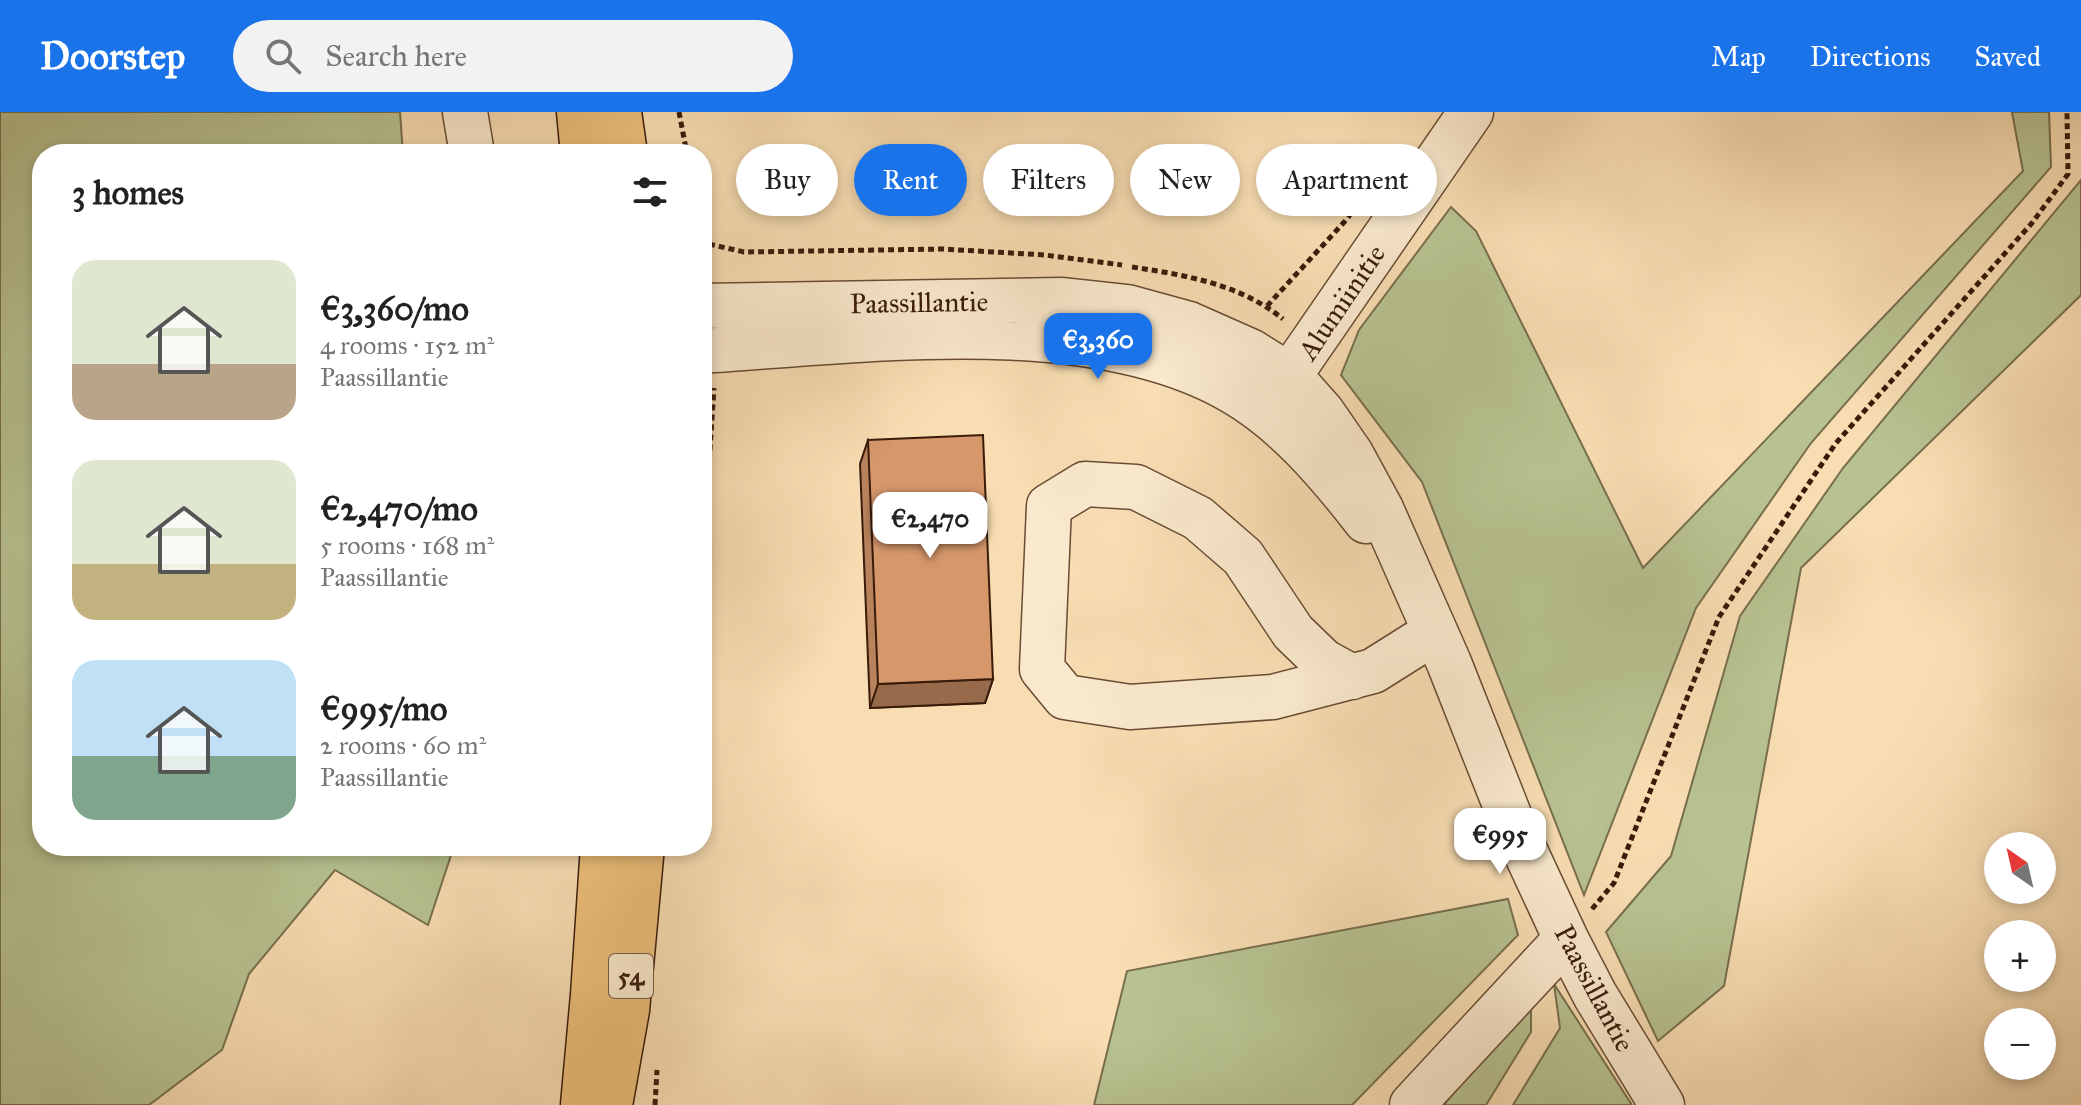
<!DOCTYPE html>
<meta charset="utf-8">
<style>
body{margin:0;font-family:"IM FELL Great Primer",serif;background:#f2f2f2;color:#222;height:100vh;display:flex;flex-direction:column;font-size:30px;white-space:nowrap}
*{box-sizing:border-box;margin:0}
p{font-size:26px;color:#767676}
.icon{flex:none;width:44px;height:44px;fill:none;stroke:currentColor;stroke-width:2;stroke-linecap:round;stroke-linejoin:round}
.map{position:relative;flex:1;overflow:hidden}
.details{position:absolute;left:32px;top:32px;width:680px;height:712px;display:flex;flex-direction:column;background:#fff;border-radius:32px;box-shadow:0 4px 12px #0003}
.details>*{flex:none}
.banner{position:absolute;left:736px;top:32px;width:760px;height:72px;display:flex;gap:16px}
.needle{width:52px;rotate:326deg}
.buttons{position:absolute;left:1984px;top:720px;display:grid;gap:16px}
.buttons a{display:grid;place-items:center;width:72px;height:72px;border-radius:50%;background:#fff;box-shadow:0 4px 12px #0003;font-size:40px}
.price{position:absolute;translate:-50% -68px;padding:0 18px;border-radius:16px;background:#fff;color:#222;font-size:26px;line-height:52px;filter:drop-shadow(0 2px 4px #0008)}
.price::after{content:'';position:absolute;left:50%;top:48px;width:24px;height:18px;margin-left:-12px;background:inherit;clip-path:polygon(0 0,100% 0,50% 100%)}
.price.on{background:#1a73e8;color:#fff}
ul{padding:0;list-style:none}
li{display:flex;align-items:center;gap:24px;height:200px;padding:0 40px}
li span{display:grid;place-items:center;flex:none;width:224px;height:160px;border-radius:24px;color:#555}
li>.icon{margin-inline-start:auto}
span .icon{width:96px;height:96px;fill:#fffc;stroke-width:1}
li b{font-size:34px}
h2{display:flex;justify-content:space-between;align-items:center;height:96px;padding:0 40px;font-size:34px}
.chip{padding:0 28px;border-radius:36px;background:#fff;box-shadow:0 4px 12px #0003;font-size:28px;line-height:72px}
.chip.on{background:#1a73e8;color:#fff}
header{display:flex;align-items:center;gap:48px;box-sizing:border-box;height:112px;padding:0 40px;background:#1a73e8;color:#fff}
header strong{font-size:38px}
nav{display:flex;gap:44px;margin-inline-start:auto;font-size:28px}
.search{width:560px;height:72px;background:#f2f2f2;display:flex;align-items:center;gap:20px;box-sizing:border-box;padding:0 28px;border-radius:44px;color:#767676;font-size:30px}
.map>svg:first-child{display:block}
.green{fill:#b7c290;stroke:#786e4d;stroke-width:2}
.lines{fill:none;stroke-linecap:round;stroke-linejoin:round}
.minor-casing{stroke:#694c34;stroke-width:47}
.major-casing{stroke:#391b0a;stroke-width:47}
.path{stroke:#391b0a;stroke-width:5;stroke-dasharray:6 4;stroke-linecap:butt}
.minor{stroke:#fae9cd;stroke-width:44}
.major{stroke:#ecbe79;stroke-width:44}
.wall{fill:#b8825c;stroke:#391b0a;stroke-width:2}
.shaded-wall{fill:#966a4b;stroke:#391b0a;stroke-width:2}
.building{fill:#d6976b;stroke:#391b0a;stroke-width:2}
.labels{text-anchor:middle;stroke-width:7;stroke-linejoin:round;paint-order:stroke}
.shield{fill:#fae9cd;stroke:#735944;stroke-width:2}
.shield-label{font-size:26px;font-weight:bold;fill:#391b0a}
.street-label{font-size:28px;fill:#391b0a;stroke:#fae9cd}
</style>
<header>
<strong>Doorstep</strong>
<div class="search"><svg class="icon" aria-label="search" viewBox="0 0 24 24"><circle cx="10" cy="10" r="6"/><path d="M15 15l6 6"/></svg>Search here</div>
<nav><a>Map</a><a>Directions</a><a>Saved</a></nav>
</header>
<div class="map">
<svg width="2081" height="993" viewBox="0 0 2081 993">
<rect width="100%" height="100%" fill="#f8ddb2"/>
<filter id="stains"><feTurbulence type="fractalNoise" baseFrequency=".0025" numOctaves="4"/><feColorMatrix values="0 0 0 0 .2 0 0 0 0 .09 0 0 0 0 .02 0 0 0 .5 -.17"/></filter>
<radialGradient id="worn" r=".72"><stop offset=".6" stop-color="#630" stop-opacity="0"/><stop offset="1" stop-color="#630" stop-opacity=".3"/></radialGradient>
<path class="green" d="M0 0H400L403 42H42V734H454L428 813 335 758 249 862 222 938 149 993H0Z
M2012 0H2049L2051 55 1811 331 1696 496 1584 783 1422 370 1341 263 1359 218 1451 95 1476 119 1643 456 2023 59Z
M2081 68V183L1801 456 1724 874 1658 929 1606 820 1671 744 1740 504 1843 356Z
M1508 787 1518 823 1352 993H1094L1127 859Z
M1554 872 1632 993H1513L1560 916Z
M1531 884V920L1486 993H1444Z"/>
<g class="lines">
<defs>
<path id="minor" d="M465 0 472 42
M702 194 1063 188 1127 195 1189 212 1250 239 1290 264 1322 300 1351 342 1381 397 1449 551 1513 713 1566 827 1595 883 1662 993
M702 239C861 229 1090 197 1232 279 1286 310 1328 360 1366 409
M1274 286 1471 0
M1352 565 1323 549 1293 520 1243 445 1198 406 1136 375 1085 372 1049 394 1042 557 1065 585 1130 595 1273 585 1373 559 1435 520
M1412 993 1566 827"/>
<path id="major" d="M579 0 583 42
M619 0 625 42
M583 993 593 883 603 734
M610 993 627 898 642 734"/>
</defs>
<use href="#minor" class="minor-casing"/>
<use href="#major" class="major-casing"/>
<path class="path" d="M679 0 687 42
M702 102 709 132V158
M709 132 744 140 943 137 1045 143 1122 153
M1132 155C1185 163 1240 172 1283 207
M1267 194 1347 107 1386 51
M702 458 714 276
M1592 797 1614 771 1719 505 1836 331 2032 111 2068 62 2067 0
M655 993 657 958"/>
<use href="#minor" class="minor"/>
<use href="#major" class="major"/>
</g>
<path class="wall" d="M868 328 993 567 985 591 870 596 860 352Z"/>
<path class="shaded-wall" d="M993 567 985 591 870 596 878 572Z"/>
<path class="building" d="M983 323 993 567 878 572 868 328Z"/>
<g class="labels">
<rect class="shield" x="609" y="842" width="44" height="44" rx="6"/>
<g class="shield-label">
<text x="631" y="873">54</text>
</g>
<g class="street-label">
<text transform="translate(919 190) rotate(-1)" y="10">Paassillantie</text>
<text transform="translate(1341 190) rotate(-56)" y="10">Alumiinitie</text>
<text transform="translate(1595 876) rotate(62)" y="10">Paassillantie</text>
</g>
</g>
<rect width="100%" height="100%" filter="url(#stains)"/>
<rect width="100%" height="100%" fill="url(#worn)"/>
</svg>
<div class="buttons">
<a><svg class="needle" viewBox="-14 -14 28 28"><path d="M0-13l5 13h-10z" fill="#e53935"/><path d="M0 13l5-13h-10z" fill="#767676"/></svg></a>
<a>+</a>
<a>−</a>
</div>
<b class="price on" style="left:1098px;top:269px">€3,360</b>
<b class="price" style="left:930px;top:448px">€2,470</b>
<b class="price" style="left:1500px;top:764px">€995</b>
<div class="banner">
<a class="chip">Buy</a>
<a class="chip on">Rent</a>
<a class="chip">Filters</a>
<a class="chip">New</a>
<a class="chip">Apartment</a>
</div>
<section class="details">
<h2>3 homes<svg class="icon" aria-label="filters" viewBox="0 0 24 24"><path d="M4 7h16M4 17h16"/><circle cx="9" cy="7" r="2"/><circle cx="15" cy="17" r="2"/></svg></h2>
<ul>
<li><span style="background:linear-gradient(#dfe7d0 65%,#b9a48a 0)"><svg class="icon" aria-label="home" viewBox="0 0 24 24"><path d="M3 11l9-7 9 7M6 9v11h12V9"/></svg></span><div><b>€3,360/mo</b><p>4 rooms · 152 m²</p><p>Paassillantie</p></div></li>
<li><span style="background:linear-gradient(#dfe7d0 65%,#c2b280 0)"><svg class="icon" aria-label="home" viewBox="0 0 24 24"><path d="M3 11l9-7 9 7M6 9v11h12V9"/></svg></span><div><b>€2,470/mo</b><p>5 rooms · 168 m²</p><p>Paassillantie</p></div></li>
<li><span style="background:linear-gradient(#bfe0f5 60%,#7fa58c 0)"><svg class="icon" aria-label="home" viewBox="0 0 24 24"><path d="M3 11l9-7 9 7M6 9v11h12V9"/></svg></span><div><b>€995/mo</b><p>2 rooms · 60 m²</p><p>Paassillantie</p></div></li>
</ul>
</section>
</div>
